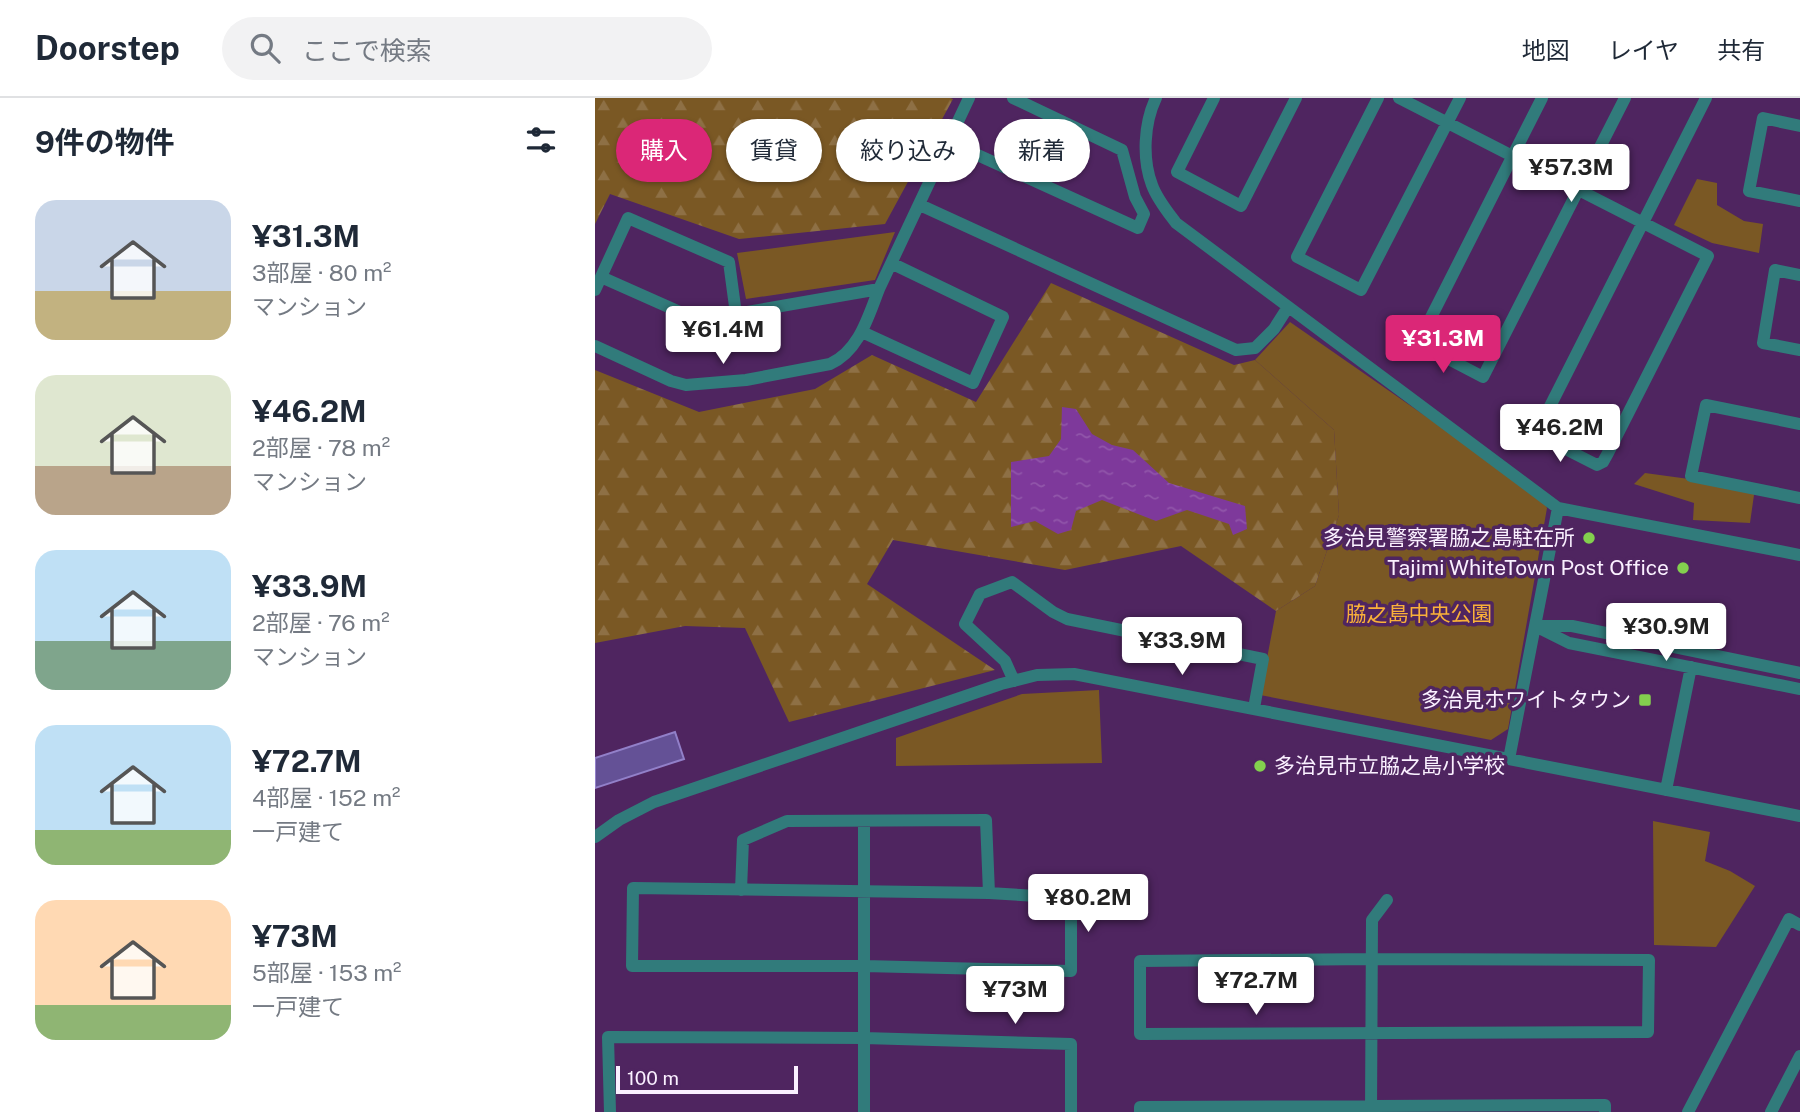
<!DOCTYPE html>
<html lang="ja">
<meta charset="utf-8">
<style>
body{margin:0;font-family:"Public Sans","Noto Sans JP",sans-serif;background:#f2f2f3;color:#1f2937;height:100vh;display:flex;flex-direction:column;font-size:26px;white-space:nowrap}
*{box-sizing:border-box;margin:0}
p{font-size:23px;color:#747a83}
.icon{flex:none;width:38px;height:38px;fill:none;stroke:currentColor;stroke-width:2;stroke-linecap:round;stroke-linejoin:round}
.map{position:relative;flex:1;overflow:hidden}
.details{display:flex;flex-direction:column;background:#fff;width:595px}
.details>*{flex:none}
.banner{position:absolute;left:21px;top:21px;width:665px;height:63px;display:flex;gap:14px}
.scale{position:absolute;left:21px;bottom:18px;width:182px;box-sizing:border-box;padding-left:7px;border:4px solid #faf0ff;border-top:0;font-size:19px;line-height:24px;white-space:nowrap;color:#faf0ff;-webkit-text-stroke:5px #4f2560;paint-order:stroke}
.price{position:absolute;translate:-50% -60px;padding:0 16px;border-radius:7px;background:#fff;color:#222;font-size:23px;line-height:46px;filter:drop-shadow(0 2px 4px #0008)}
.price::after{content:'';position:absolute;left:50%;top:42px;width:21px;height:16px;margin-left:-10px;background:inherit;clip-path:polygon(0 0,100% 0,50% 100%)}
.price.on{background:#db2777;color:#fff}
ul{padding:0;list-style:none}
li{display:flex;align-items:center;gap:21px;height:175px;padding:0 35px}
li span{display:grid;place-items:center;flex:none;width:196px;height:140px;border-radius:21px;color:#555}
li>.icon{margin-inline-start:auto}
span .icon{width:84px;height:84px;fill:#fffc;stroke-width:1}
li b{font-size:30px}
h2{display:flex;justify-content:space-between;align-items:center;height:84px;padding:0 35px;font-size:30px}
.pill{padding:0 24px;border-radius:32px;background:#fff;box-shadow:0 2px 5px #0004;font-size:24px;line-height:63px}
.pill.on{background:#db2777;color:#fff}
header{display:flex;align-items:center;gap:42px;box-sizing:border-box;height:98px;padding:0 35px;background:#fff;border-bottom:2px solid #e0e1e3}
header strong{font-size:33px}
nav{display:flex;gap:38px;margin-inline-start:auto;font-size:24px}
.search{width:490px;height:63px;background:#f2f2f3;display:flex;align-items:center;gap:18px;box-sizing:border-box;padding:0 24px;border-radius:38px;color:#747a83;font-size:26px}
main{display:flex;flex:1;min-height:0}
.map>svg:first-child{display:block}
.green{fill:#7a5824}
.forest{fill:url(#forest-firs)}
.water{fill:url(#water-ripples)}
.building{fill:#645196;stroke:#9280c9;stroke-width:2}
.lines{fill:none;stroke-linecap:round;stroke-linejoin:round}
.minor{stroke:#317b7b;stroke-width:12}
.poi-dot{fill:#83d04e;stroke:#4f2560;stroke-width:2.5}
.labels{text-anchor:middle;stroke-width:7;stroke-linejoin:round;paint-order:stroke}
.poi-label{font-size:21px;fill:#faf0ff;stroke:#4f2560;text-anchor:end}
.park-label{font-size:21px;fill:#fab139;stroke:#4f2560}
</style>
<header>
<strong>Doorstep</strong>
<div class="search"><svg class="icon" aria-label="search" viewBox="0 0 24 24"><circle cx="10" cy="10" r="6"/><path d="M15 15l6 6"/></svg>ここで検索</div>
<nav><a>地図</a><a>レイヤ</a><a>共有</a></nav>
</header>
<main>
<section class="details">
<h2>9件の物件<svg class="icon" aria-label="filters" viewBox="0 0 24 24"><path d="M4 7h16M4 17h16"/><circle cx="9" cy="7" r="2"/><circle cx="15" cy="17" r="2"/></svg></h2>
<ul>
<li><span style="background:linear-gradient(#c9d6e8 65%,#c2b280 0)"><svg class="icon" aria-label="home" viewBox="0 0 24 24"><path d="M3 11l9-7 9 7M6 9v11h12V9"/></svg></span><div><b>¥31.3M</b><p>3部屋 · 80 m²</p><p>マンション</p></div></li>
<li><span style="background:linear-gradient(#dfe7d0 65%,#b9a48a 0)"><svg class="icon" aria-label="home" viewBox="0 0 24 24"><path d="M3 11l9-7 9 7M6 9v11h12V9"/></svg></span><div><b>¥46.2M</b><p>2部屋 · 78 m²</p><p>マンション</p></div></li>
<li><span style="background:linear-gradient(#bfe0f5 65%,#7fa58c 0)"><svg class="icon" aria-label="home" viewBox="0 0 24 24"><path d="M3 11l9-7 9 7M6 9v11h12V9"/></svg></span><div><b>¥33.9M</b><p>2部屋 · 76 m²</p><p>マンション</p></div></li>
<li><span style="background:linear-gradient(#bfe0f5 75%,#8fb573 0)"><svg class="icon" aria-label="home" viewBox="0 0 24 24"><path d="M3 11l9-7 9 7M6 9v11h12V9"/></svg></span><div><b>¥72.7M</b><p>4部屋 · 152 m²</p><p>一戸建て</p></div></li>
<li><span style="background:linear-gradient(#ffd9b3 75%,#8fb573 0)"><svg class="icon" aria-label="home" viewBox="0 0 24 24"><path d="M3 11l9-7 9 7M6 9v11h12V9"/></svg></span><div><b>¥73M</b><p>5部屋 · 153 m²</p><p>一戸建て</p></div></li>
</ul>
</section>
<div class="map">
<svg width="1205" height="1014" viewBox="0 0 1205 1014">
<defs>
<pattern id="forest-firs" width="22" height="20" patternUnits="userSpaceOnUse" patternTransform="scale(1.75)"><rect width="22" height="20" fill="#7a5824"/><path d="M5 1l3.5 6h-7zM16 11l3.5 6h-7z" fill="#8e7045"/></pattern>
<pattern id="water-ripples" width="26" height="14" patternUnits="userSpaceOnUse" patternTransform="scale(1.75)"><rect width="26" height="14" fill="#7e399b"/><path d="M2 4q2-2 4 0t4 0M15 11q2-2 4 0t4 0" fill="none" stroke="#9156aa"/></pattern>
</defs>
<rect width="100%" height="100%" fill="#4f2560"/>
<path class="green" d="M1102 81 1122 85V107L1149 123 1168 126 1164 155 1117 145 1079 127Z
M300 134 280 182 151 201 142 155Z
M695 224 947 399 952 410 913 631 896 642 665 597 681 513 720 488 744 417 739 332 660 262Z
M1050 375 1160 390 1155 425 1098 422 1099 405 1039 386Z
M504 592 507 665 301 668V640L427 596Z
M1058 723 1115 734 1110 763 1135 773 1160 788 1121 849 1059 847Z"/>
<path class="forest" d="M0 0H355L358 1 290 126 144 141 15 96 0 126Z
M456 185 639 267 660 262 739 332 744 417 720 488 681 513 586 448 470 472 298 442 272 486 400 572 194 624 150 530 90 528 0 545V272L104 314 220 291 277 257 381 304Z"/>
<path class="water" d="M467 309 481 311 497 336 517 347 538 352 574 385 650 408 652 431 638 437 634 426 592 412 561 423 507 402 481 413 476 432 463 436 440 423 416 429V364L454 358 466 341Z"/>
<path class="building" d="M80 634 89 661 0 690V660Z"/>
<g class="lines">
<path class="minor" d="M561 0C549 25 547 61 557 87 562 101 572 113 581 125L963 410 1205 457
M619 0 582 74 646 108 701 0
M783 0 702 159 766 192 865 0
M804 0 1113 158 1013 355 1008 364 1002 367 941 336 1111 0
M947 0 823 245 888 279 1030 0
M1205 28 1168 20 1154 93 1205 103
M354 44 543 130 549 116 540 99 527 52 418 0
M325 107 641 252 660 250 679 231 693 209
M1205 177 1180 172 1168 245 1205 252
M6 179 87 215 108 218 141 216
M284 191 374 0
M0 192 33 120 134 164 141 216 284 191C273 219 264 253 235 266L151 282 91 287 76 283 0 248
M267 234 378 285 408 219 298 166
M1205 326 1111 307 1096 378 1205 400
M940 528 974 545 1205 591
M944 528H977L1205 575
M419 583 410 563 370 526 385 496 417 484 458 514 472 521 668 561 659 610
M914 661 963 410
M1071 692 1096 569
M0 739 24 722 59 704 406 586 442 577 479 576 1205 718
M38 790 394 795 476 800V873L269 868H37Z
M146 792 148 742 192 723 391 722 394 795
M777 861 1054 862 1053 934 545 936V863Z
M15 1014 13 939 269 940 476 946V1014
M269 1014V723
M545 1014V1009L1010 1007V1014
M776 1014 777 822 792 802
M1093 1014 1194 821 1205 827
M1176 1014 1205 958"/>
</g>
<g class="poi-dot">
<circle cx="994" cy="440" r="7"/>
<circle cx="1088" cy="470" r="7"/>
<rect x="1043" y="595" width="14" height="14" rx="3.5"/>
<circle cx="665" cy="668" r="7"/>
</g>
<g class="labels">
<g class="poi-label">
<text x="980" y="447">多治見警察署脇之島駐在所</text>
<text x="1074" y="477">Tajimi WhiteTown Post Office</text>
<text x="1036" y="609">多治見ホワイトタウン</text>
<text x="679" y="675" text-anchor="start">多治見市立脇之島小学校</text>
</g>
<g class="park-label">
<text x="824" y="523">脇之島中央公園</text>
</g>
</g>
</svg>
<div class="scale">100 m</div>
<b class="price" style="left:976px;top:106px">¥57.3M</b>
<b class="price" style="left:128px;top:268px">¥61.4M</b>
<b class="price on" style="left:848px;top:277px">¥31.3M</b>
<b class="price" style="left:965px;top:366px">¥46.2M</b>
<b class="price" style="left:1071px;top:565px">¥30.9M</b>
<b class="price" style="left:587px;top:579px">¥33.9M</b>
<b class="price" style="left:493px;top:836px">¥80.2M</b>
<b class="price" style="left:661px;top:919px">¥72.7M</b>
<b class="price" style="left:420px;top:928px">¥73M</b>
<div class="banner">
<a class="pill on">購入</a>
<a class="pill">賃貸</a>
<a class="pill">絞り込み</a>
<a class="pill">新着</a>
</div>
</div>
</main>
